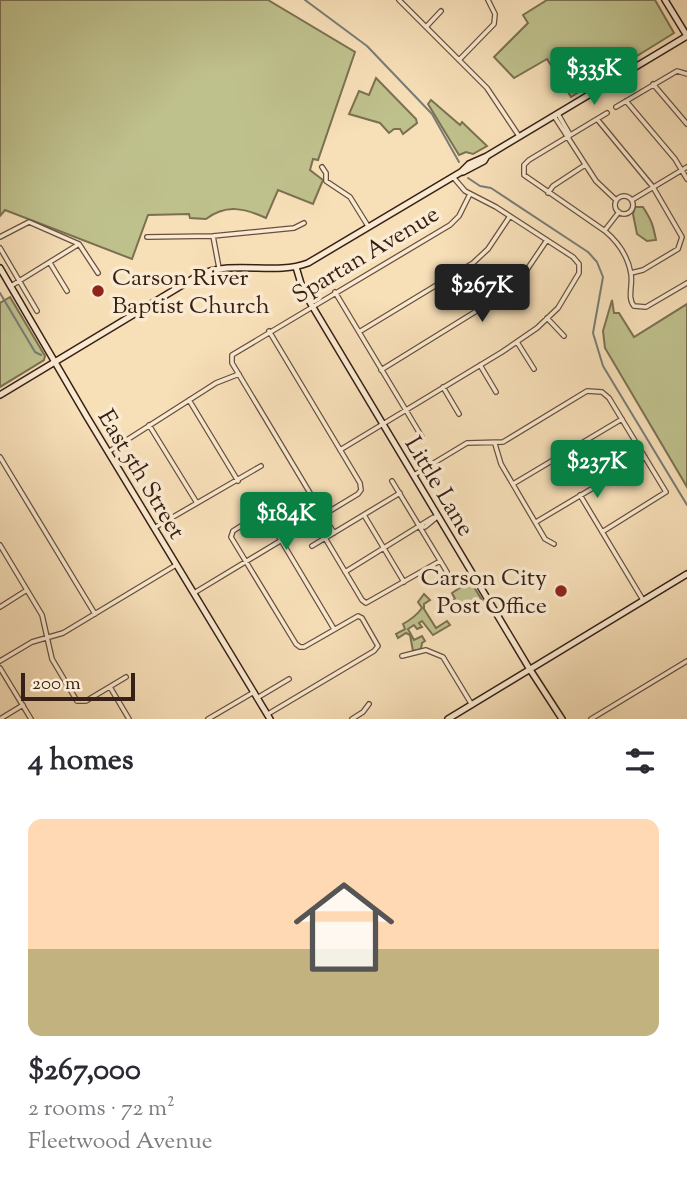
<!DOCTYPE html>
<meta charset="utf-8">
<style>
body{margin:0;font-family:"Sorts Mill Goudy",serif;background:#f7f7f7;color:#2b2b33;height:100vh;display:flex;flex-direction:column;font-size:26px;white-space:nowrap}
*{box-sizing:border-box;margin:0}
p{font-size:23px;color:#7c7c81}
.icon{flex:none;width:38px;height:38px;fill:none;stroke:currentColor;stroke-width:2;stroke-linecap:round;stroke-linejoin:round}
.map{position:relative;height:719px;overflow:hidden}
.details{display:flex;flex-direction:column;background:#fff;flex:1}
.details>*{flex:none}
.scale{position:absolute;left:21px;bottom:18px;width:114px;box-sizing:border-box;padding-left:7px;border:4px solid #372016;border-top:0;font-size:19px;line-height:24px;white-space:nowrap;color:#372016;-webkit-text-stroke:5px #faead1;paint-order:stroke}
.price{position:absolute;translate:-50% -60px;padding:0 16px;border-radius:7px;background:#0b8043;color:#fff;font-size:23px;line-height:46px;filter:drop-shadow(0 2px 4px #0008)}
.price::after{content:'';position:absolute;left:50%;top:42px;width:21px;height:16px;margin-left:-10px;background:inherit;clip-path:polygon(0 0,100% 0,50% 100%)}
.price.on{background:#222;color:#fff}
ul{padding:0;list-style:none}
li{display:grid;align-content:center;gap:14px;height:371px;padding:0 28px}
li span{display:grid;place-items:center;height:217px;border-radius:14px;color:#555}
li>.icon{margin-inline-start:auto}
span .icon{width:126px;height:126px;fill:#fffc;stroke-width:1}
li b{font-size:30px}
h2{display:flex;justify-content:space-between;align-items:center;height:84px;padding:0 28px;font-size:30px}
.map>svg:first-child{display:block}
.green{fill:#bfc18d;stroke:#7b7052;stroke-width:2}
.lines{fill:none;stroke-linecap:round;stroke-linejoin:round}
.stream{stroke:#777c77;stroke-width:2}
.street-casing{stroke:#67503e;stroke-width:6}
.secondary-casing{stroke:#372016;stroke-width:8}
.street{stroke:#faead1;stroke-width:3.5}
.secondary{stroke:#faead1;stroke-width:5}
.poi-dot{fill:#8f2418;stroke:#faead1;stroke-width:2.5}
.labels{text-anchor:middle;stroke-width:7;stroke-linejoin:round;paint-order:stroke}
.street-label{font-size:24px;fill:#372016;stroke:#faead1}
.poi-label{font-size:24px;fill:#372016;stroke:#faead1;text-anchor:start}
</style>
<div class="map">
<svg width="687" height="719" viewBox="0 0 687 719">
<rect width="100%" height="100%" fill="#f7dfb8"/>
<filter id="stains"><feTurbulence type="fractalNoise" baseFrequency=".00286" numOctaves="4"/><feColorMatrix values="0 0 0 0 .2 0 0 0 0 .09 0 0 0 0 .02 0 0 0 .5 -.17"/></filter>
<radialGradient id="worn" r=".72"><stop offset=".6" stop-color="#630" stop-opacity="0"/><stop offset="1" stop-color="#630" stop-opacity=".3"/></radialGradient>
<path class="green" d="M0 0H268L355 52 318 160 313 159 310 170 323 180 313 204 278 190 266 218C244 208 226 204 206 219L190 218 189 214 148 215 132 259 5 210 0 216Z
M547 0H655L674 33 571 97 547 59 514 78 494 57 528 23 523 15Z
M376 78 416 119 417 123 403 134 400 129H394L389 133 380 123 349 114 359 91 369 95Z
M431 100 460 125 462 122 487 146 473 154 466 152 459 155 428 104Z
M635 207H643C652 221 653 225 656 240L647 241 637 234 633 214Z
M10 297 45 356 44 360 0 387V303Z
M612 300 614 313H619L634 337 687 304V487L605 348 603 331Z
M470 581 484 603 471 610 463 611 457 602 449 608 447 604 455 599 452 593Z
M424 594 430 600 424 604V609L436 628 447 621 450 625 433 635 422 621 419 623 422 627 417 629 414 625 408 629 414 640 422 636 425 641 422 643 421 649 413 651 410 635 406 633 398 638 396 634 405 629 403 624C412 619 417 615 422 608L418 602Z"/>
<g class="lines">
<path class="stream" d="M305 0 367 46 432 114 459 162
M468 178 480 186 491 188 588 252 597 262 603 277 593 333 603 366 687 505
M0 293 35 352 41 355"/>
<defs>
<path id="street" d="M399 0 487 88 519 136
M426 27 441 11
M459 60 494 24 495 14 488 0
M653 84 687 124
M626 101 675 159 687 179
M616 107 677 71 687 74
M607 113 529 160 524 165V175L605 231C618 242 628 256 631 274 633 285 627 298 634 306L646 307 687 283
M558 114 569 133V137
M554 116 596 181 616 200
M597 119 653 187 682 237 678 249 643 270 631 273
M322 167 326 173V181L350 197 368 226
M548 193 553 186 585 165
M615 205a9 9 0 1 1 18 0a9 9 0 1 1-18 0Z
M632 200 687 167
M605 230 619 212
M213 236 219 268
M0 237 29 222 79 244 98 273
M147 237 213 236 294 228 304 223
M0 248 37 311
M50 263 67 291
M11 286 79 244
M335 292 422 437
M547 318 564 336
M359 332 473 263 488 249 510 216
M517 342 534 369
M480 365 496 392
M381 370 504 294 524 274 547 240
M443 387 459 414
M189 400 238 481
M149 425 197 503
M495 444 501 464 545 539 554 544
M340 450 502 352 537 328 558 308 579 273V264L573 257 496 207 465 191 453 177
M108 452 216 383 239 374
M0 457 95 614
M414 475 467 443 503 442 587 391 602 392 609 398 666 492 602 532
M392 481 447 572
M513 484 622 419
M580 495 643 600
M364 515 404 582
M536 522 645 457
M420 527H425L436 518
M154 528 261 466
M334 533 232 363V355L450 225 459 216 470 194
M325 538 362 600 366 603 440 561
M0 545 42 615 52 659 77 701H86L126 677
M312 546 400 493
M345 572 432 518 438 516
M194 593 358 494 361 490 360 483 269 331
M0 607 27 590
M402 656 426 650 443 657 472 705
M0 661 32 642 63 633 176 565
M0 668 31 719
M110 687 129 719
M257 698 289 679
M268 714 374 651 378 646 362 618 358 616 304 647H300L296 644 231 537 233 531 260 514 266 515 334 629
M0 719 23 705
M208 719 254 692
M352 719 363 712 369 704
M591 719 687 661"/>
<path id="secondary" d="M463 172 484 161 487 156 687 36 665 0
M296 267 302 287 308 299 529 668 562 719
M0 268 87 417 270 719
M0 395 199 275C235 259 273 276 308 263L461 172 469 164 487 156
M448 719 687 574"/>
</defs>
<use href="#street" class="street-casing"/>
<use href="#secondary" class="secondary-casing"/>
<use href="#street" class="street"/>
<use href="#secondary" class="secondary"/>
</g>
<g class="poi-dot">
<circle cx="98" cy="291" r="7"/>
<circle cx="561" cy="591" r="7"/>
</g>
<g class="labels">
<g class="street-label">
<text transform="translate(365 254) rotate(-31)" y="8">Spartan Avenue</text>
<text transform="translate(142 474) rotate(59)" y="8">East 5th Street</text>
<text transform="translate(440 486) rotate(59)" y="8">Little Lane</text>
</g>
<g class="poi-label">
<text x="112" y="285">Carson River<tspan x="112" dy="28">Baptist Church</tspan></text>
<text x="547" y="585" text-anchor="end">Carson City<tspan x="547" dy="28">Post Office</tspan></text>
</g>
</g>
<rect width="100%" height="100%" filter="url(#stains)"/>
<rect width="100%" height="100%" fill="url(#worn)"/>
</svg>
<div class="scale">200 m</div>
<b class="price" style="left:594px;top:107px">$335K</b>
<b class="price on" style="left:482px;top:324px">$267K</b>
<b class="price" style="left:597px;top:500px">$237K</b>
<b class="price" style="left:286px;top:552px">$184K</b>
</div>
<section class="details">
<h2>4 homes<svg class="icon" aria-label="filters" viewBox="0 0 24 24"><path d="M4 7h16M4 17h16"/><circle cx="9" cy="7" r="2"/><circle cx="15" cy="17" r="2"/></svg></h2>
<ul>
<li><span style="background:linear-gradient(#ffd9b3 60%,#c2b280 0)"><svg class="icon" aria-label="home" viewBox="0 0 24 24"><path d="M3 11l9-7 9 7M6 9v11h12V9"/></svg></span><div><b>$267,000</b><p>2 rooms · 72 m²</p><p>Fleetwood Avenue</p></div></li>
</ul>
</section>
